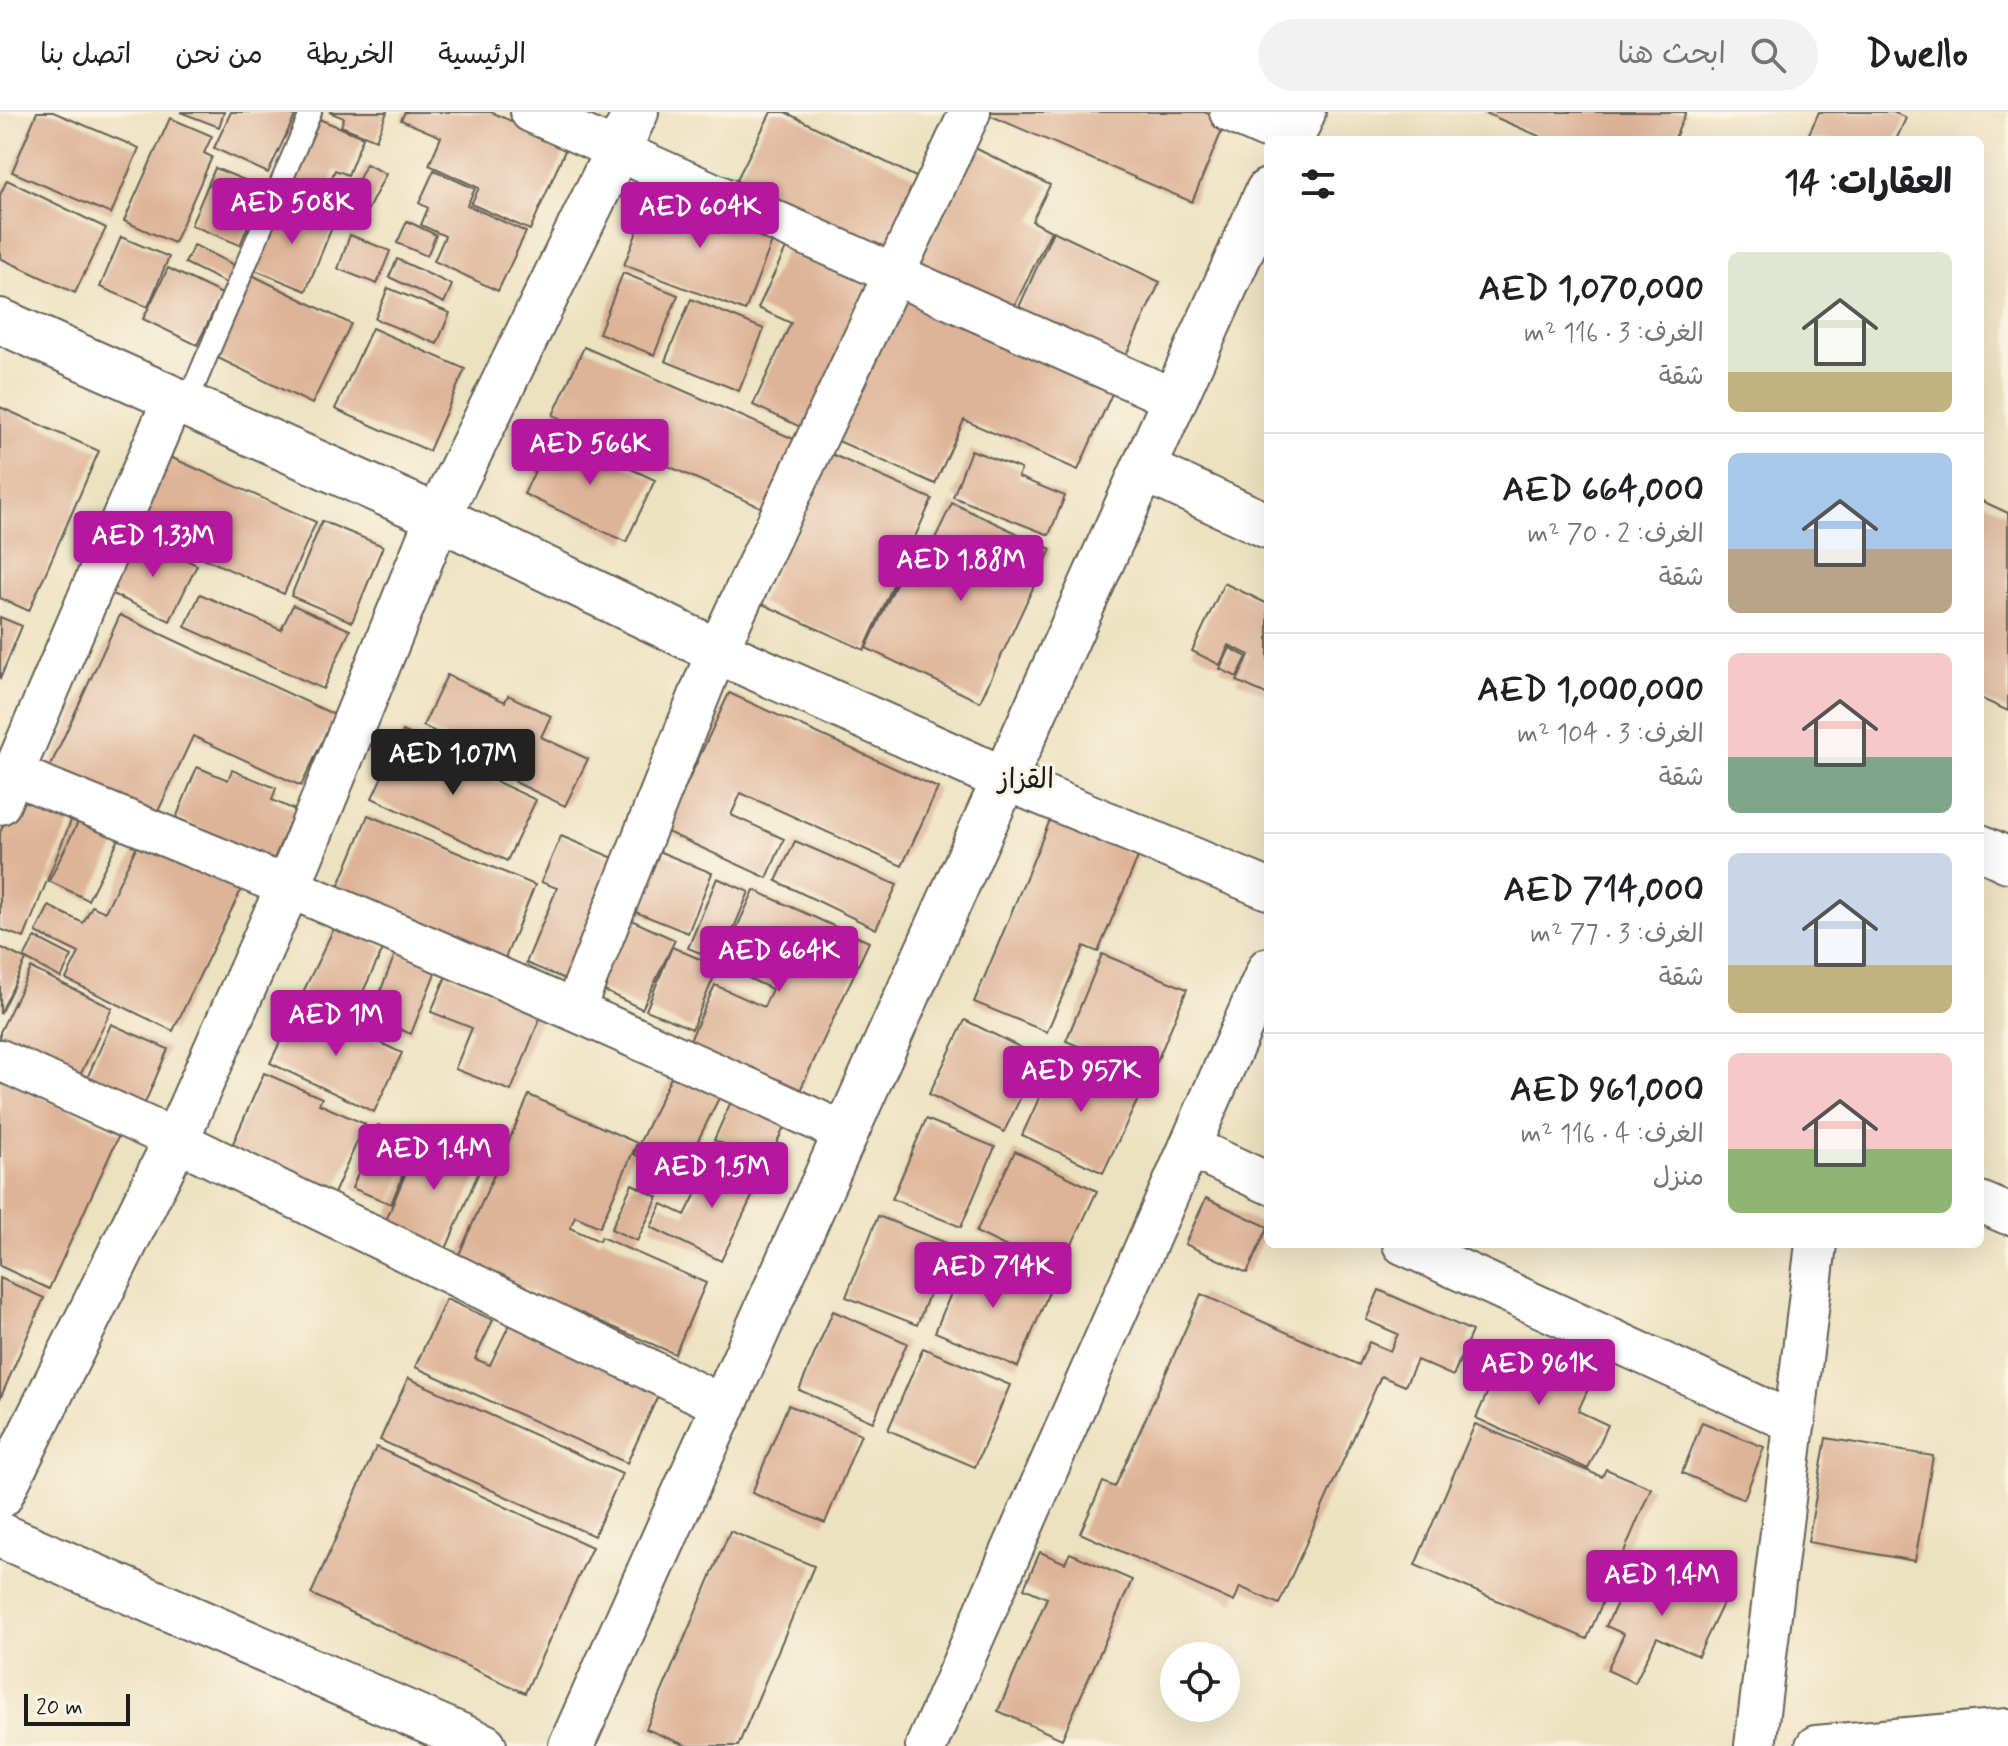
<!DOCTYPE html>
<html lang="ar">
<meta charset="utf-8">
<style>
body{margin:0;font-family:Mynerve,"Playpen Sans Arabic",sans-serif;background:#f2f2f2;color:#202124;direction:rtl;height:100vh;display:flex;flex-direction:column;font-size:30px;white-space:nowrap}
*{box-sizing:border-box;margin:0}
p{font-size:26px;color:#757577}
.icon{flex:none;width:44px;height:44px;fill:none;stroke:currentColor;stroke-width:2;stroke-linecap:round;stroke-linejoin:round}
.map{position:relative;flex:1;overflow:hidden;direction:ltr}
.drawer{position:absolute;left:1264px;top:24px;width:720px;height:1112px;display:flex;flex-direction:column;background:#fff;border-radius:12px;box-shadow:0 8px 32px #0002;direction:rtl}
.drawer>*{flex:none}
.tools{position:absolute;left:1160px;top:1530px;display:grid;gap:16px}
.tools a{display:grid;place-items:center;width:80px;height:80px;border-radius:50%;background:#fff;box-shadow:0 8px 32px #0002;font-size:40px}
.scale{position:absolute;left:24px;bottom:20px;width:106px;box-sizing:border-box;padding-left:8px;border:4px solid #1c1c1c;border-top:0;font-size:22px;line-height:28px;white-space:nowrap;color:#1c1c1c;-webkit-text-stroke:6px #fcf5e5;paint-order:stroke}
.price{position:absolute;translate:-50% -68px;padding:0 18px;border-radius:8px;background:#b5179e;color:#fff;font-size:26px;line-height:52px;filter:drop-shadow(0 2px 4px #0008)}
.price::after{content:'';position:absolute;left:50%;top:48px;width:24px;height:18px;margin-left:-12px;background:inherit;clip-path:polygon(0 0,100% 0,50% 100%)}
.price.current{background:#222;color:#fff}
ul{padding:0;list-style:none}
li{display:flex;align-items:center;gap:24px;height:200px;padding:0 32px}
li+li{border-top:2px solid #e0e0e0}
li span{display:grid;place-items:center;flex:none;width:224px;height:160px;border-radius:12px;color:#555}
li>.icon{margin-inline-start:auto}
span .icon{width:96px;height:96px;fill:#fffc;stroke-width:1}
li b{font-size:34px}
h2{display:flex;justify-content:space-between;align-items:center;height:96px;padding:0 32px;font-size:34px}
header{display:flex;align-items:center;gap:48px;box-sizing:border-box;height:112px;padding:0 40px;background:#fff;border-bottom:2px solid #e0e0e0}
header strong{font-size:38px}
nav{display:flex;gap:44px;margin-inline-start:auto;font-size:28px}
.search{width:560px;height:72px;background:#f2f2f2;display:flex;align-items:center;gap:20px;box-sizing:border-box;padding:0 28px;border-radius:44px;color:#757577;font-size:30px}
.map>svg:first-child{display:block}
.building{fill:#ddb499}
.lines{fill:none;stroke-linecap:round;stroke-linejoin:round}
.service-casing{stroke:#656156;stroke-width:24}
.minor-casing{stroke:#656156;stroke-width:44}
.tertiary-casing{stroke:#656156;stroke-width:48}
.service{stroke:#fff;stroke-width:20}
.minor{stroke:#fff;stroke-width:40}
.tertiary{stroke:#fff;stroke-width:44}
.labels{text-anchor:middle;stroke-width:6;stroke-linejoin:round;paint-order:stroke}
.neighbourhood-label{font-size:28px;fill:#1c1c1c;stroke:#fcf5e5}
</style>
<header>
<strong>Dwello</strong>
<div class="search"><svg class="icon" aria-label="search" viewBox="0 0 24 24"><circle cx="10" cy="10" r="6"/><path d="M15 15l6 6"/></svg>ابحث هنا</div>
<nav><a>الرئيسية</a><a>الخريطة</a><a>من نحن</a><a>اتصل بنا</a></nav>
</header>
<div class="map">
<svg width="2008" height="1634" viewBox="0 0 2008 1634">
<rect width="100%" height="100%" fill="#fcf5e5"/>
<filter id="ink" filterUnits="userSpaceOnUse"><feTurbulence type="fractalNoise" baseFrequency=".0125" numOctaves="2"/><feDisplacementMap in="SourceGraphic" scale="16" xChannelSelector="R" yChannelSelector="G"/><feConvolveMatrix kernelMatrix="1 2 1 2 8 2 1 2 1" color-interpolation-filters="sRGB"/></filter>
<filter id="wash" filterUnits="userSpaceOnUse"><feTurbulence type="fractalNoise" baseFrequency=".006" numOctaves="4" result="noise"/><feDisplacementMap in="SourceGraphic" scale="32" xChannelSelector="R" yChannelSelector="G"/><feGaussianBlur stdDeviation="1.8" result="paint"/><feColorMatrix in="noise" values="0 0 0 0 0 0 0 0 0 0 0 0 0 0 0 0 0 1.4 0 .05"/><feComposite in="paint" operator="in"/></filter>
<g filter="url(#wash)">
<rect width="100%" height="100%" fill="#ece2c1"/>
<g id="blocks">
<path class="building" d="M37 0H53L139 36 111 102 12 60Z
M180 0H224L219 15Z
M231 0H287L295 4 268 61 214 36Z
M329 0H387L376 28 341 14 344 6Z
M405 0H491L567 34 530 118 471 92 479 76 429 53 441 25 401 8Z
M771 0H785L928 71 890 148 735 71Z
M982 0H1204L1226 9 1192 90Z
M1483 0H1686L1674 28H1548Z
M1819 0H1893L1906 6 1896 28H1806Z
M314 5 363 25 348 63 335 58 321 93 285 79Z
M170 6 212 24 204 41 212 45 174 131 124 109Z
M973 35 1050 73 1032 109 1051 119 1012 199 916 152Z
M366 52 386 62 363 107 344 98Z
M215 56 264 76 240 133 191 113Z
M434 58 475 77 467 93 526 120 498 179 434 149 445 124 421 113 428 96 419 91Z
M7 68 106 116 75 181 0 146V83Z
M654 76 775 122 745 199 624 153Z
M277 90 333 113 306 179 250 156Z
M407 109 436 123 427 144 397 131Z
M1053 119 1160 170 1122 252 1016 202Z
M350 123 390 139 377 172 338 157Z
M121 125 169 145 148 195 100 175Z
M789 130 877 170 809 319 753 293 791 211 758 196Z
M194 133 236 154 228 172 185 151Z
M397 147 452 173 444 191 389 165Z
M168 156 222 182 197 233 143 207Z
M623 161 678 183 654 243 599 221Z
M252 163 351 212 312 292 212 243Z
M388 176 450 201 437 232 375 207Z
M900 182 1114 277 1078 358 964 308 935 372 836 328Z
M691 187 764 217 739 279 665 249Z
M372 216 465 257 429 339 335 297Z
M584 235 805 332 774 401 553 303Z
M0 295 99 339 29 499 0 486Z
M553 321 655 368 626 430 524 382Z
M971 338 1021 357 1018 365 1065 384 1049 423 953 385Z
M829 341 932 387 864 538 760 491Z
M168 344 316 410 284 482 136 416Z
M1980 388 2008 401V599L1980 586Z
M952 391 1051 437 980 590 866 536 904 455 918 462Z
M322 409 383 434 352 510 291 484Z
M137 424 197 453 170 509 110 481Z
M1224 471 1268 492V583L1237 569 1249 543 1229 533 1220 553 1192 539Z
M200 482 281 518 293 493 350 518 323 577 185 515Z
M120 503 335 603 301 674 193 624 155 706 49 657Z
M0 505 22 514 0 567Z
M1230 536 1247 545 1237 565 1220 557Z
M447 563 505 590 508 583 551 604 541 625 588 647 565 694 515 670 519 660 423 614Z
M729 581 938 676 902 754 741 681 731 703 784 727 767 766 665 719Z
M403 619 462 646 459 652 536 688 507 749 372 686Z
M197 655 228 668 232 658 276 676 272 688 295 698 274 747 176 706Z
M17 678 74 701 24 826 0 817V721Z
M82 702 122 721 88 788 49 769Z
M368 703 535 773 504 849 337 778Z
M1050 708 1138 745 1098 840 1084 834 1047 920 974 890Z
M142 723 244 772 173 919 66 867 79 841 36 820 49 794 83 811 92 794 105 800Z
M561 724 623 750 572 870 526 851 557 776 541 770Z
M795 729 897 773 876 817 776 769Z
M658 739 712 761 688 821 633 799Z
M717 766 749 780 720 849 688 836Z
M754 778 869 830 797 985 687 935 715 873 764 895 772 877 720 853Z
M629 807 675 828 642 897 596 875Z
M336 812 384 835 352 903 303 880Z
M35 825 72 844 61 866 24 846Z
M0 835 26 848 0 902Z
M672 835 718 855 692 917 646 898Z
M396 840 437 856 411 922 370 905Z
M1102 842 1187 877 1151 964 1066 929Z
M31 856 112 896 77 970 0 933V920Z
M447 862 542 901 511 979 455 957 472 916 431 900Z
M298 892 402 941 374 1000 270 951Z
M965 908 1040 945 1004 1020 929 982Z
M111 912 168 937 142 998 84 973Z
M1059 943 1141 981 1103 1061 1022 1023Z
M264 961 322 986 319 992 365 1012 333 1084 230 1038Z
M673 961 720 984 680 1065 634 1042Z
M0 966 120 1021 49 1177 0 1154Z
M529 983 637 1031 600 1115 575 1104 570 1116 599 1129 601 1125 706 1171 675 1242 457 1147Z
M733 985 787 1009 767 1052 714 1028Z
M926 1007 995 1035 961 1115 892 1087Z
M378 1013 417 1028 391 1092 352 1076Z
M421 1024 483 1050 446 1137 385 1111Z
M1015 1039 1097 1079 1059 1160 976 1120Z
M715 1044 761 1066 721 1149 651 1115 662 1092 685 1103Z
M632 1072 658 1085 637 1129 611 1117Z
M1206 1086 1268 1115 1247 1161 1185 1132Z
M878 1104 949 1132 917 1213 846 1185Z
M968 1140 1051 1175 1018 1255 935 1220Z
M0 1166 44 1186 0 1287Z
M1379 1178 1472 1219 1453 1264 1417 1248 1405 1274 1381 1264 1279 1492 1240 1475 1234 1490 1080 1421 1103 1370 1115 1375 1201 1182 1359 1253 1369 1230 1390 1239 1398 1222 1366 1208Z
M446 1187 493 1208 475 1247 490 1253 512 1207 662 1275 627 1351 415 1255Z
M833 1199 907 1231 873 1310 799 1278Z
M1495 1232 1589 1275 1578 1299 1608 1313 1588 1357 1476 1306 1489 1277 1476 1272Z
M923 1236 1010 1273 975 1355 888 1318Z
M408 1266 622 1362 594 1424 380 1328Z
M788 1293 861 1322 825 1411 752 1381Z
M1702 1310 1764 1335 1744 1387 1682 1361Z
M1475 1312 1602 1365 1606 1357 1651 1376 1587 1527 1415 1453Z
M1826 1326 1933 1344 1915 1449 1808 1430Z
M376 1335 592 1435 525 1581 311 1482Z
M730 1419 814 1454 738 1634H687L646 1617Z
M1040 1440 1065 1451 1070 1441 1132 1468 1062 1627 998 1599 1047 1486 1024 1476Z
M1652 1448 1727 1483 1698 1544 1657 1525 1635 1571 1607 1558 1624 1522 1606 1514 1624 1476 1637 1481Z"/>
</g>
</g>
<g filter="url(#ink)">
<use href="#blocks" fill-opacity="0" stroke="#656156" stroke-width="2"/>
<g class="lines">
<defs>
<path id="service" d="M186 293 311 0"/>
<path id="minor" d="M531 0 1174 287
M1230 0 1291 27
M13 662C294 775 571 894 845 1021
M1006 668 1268 777
M0 692 173 287
M575 896 717 539 970 0
M0 948 176 1028 724 1294
M1190 1035 1268 1071
M1980 1090 2008 1102
M1403 1132 1795 1311
M926 1634 1268 856
M1755 1634 1816 1132
M1816 1634 2008 1617"/>
<path id="tertiary" d="M1291 28 1303 0
M0 209 438 405 717 539 1006 668
M1144 357 1268 414
M1980 735 2008 748
M0 1384 176 1028 289 773 438 405 636 0
M0 1423 484 1634
M571 1634 1268 79"/>
</defs>
<use href="#service" class="service-casing"/>
<use href="#minor" class="minor-casing"/>
<use href="#tertiary" class="tertiary-casing"/>
<use href="#service" class="service"/>
<use href="#minor" class="minor"/>
<use href="#tertiary" class="tertiary"/>
</g>
</g>
<g class="labels">
<g class="neighbourhood-label">
<text x="1026" y="676">القزاز</text>
</g>
</g>
</svg>
<div class="tools">
<a><svg class="icon" aria-label="locate" viewBox="0 0 24 24"><circle cx="12" cy="12" r="6"/><path d="M12 2v4M12 18v4M2 12h4M18 12h4"/></svg></a>
</div>
<div class="scale">20 m</div>
<b class="price" style="left:292px;top:134px">AED 508K</b>
<b class="price" style="left:700px;top:138px">AED 604K</b>
<b class="price" style="left:590px;top:375px">AED 566K</b>
<b class="price" style="left:153px;top:467px">AED 1.33M</b>
<b class="price" style="left:961px;top:491px">AED 1.88M</b>
<b class="price current" style="left:453px;top:685px">AED 1.07M</b>
<b class="price" style="left:779px;top:882px">AED 664K</b>
<b class="price" style="left:336px;top:946px">AED 1M</b>
<b class="price" style="left:1081px;top:1002px">AED 957K</b>
<b class="price" style="left:434px;top:1080px">AED 1.4M</b>
<b class="price" style="left:712px;top:1098px">AED 1.5M</b>
<b class="price" style="left:993px;top:1198px">AED 714K</b>
<b class="price" style="left:1539px;top:1295px">AED 961K</b>
<b class="price" style="left:1662px;top:1506px">AED 1.4M</b>
<section class="drawer">
<h2>العقارات: 14<svg class="icon" aria-label="filters" viewBox="0 0 24 24"><path d="M4 7h16M4 17h16"/><circle cx="9" cy="7" r="2"/><circle cx="15" cy="17" r="2"/></svg></h2>
<ul>
<li><span style="background:linear-gradient(#dfe7d0 75%,#c2b280 0)"><svg class="icon" aria-label="home" viewBox="0 0 24 24"><path d="M3 11l9-7 9 7M6 9v11h12V9"/></svg></span><div><b>AED 1,070,000</b><p>الغرف: 3 · 116 m²</p><p>شقة</p></div></li>
<li><span style="background:linear-gradient(#a9c7e8 60%,#b9a48a 0)"><svg class="icon" aria-label="home" viewBox="0 0 24 24"><path d="M3 11l9-7 9 7M6 9v11h12V9"/></svg></span><div><b>AED 664,000</b><p>الغرف: 2 · 70 m²</p><p>شقة</p></div></li>
<li><span style="background:linear-gradient(#f6c9c9 65%,#7fa58c 0)"><svg class="icon" aria-label="home" viewBox="0 0 24 24"><path d="M3 11l9-7 9 7M6 9v11h12V9"/></svg></span><div><b>AED 1,000,000</b><p>الغرف: 3 · 104 m²</p><p>شقة</p></div></li>
<li><span style="background:linear-gradient(#c9d6e8 70%,#c2b280 0)"><svg class="icon" aria-label="home" viewBox="0 0 24 24"><path d="M3 11l9-7 9 7M6 9v11h12V9"/></svg></span><div><b>AED 714,000</b><p>الغرف: 3 · 77 m²</p><p>شقة</p></div></li>
<li><span style="background:linear-gradient(#f6c9c9 60%,#8fb573 0)"><svg class="icon" aria-label="home" viewBox="0 0 24 24"><path d="M3 11l9-7 9 7M6 9v11h12V9"/></svg></span><div><b>AED 961,000</b><p>الغرف: 4 · 116 m²</p><p>منزل</p></div></li>
</ul>
</section>
</div>
